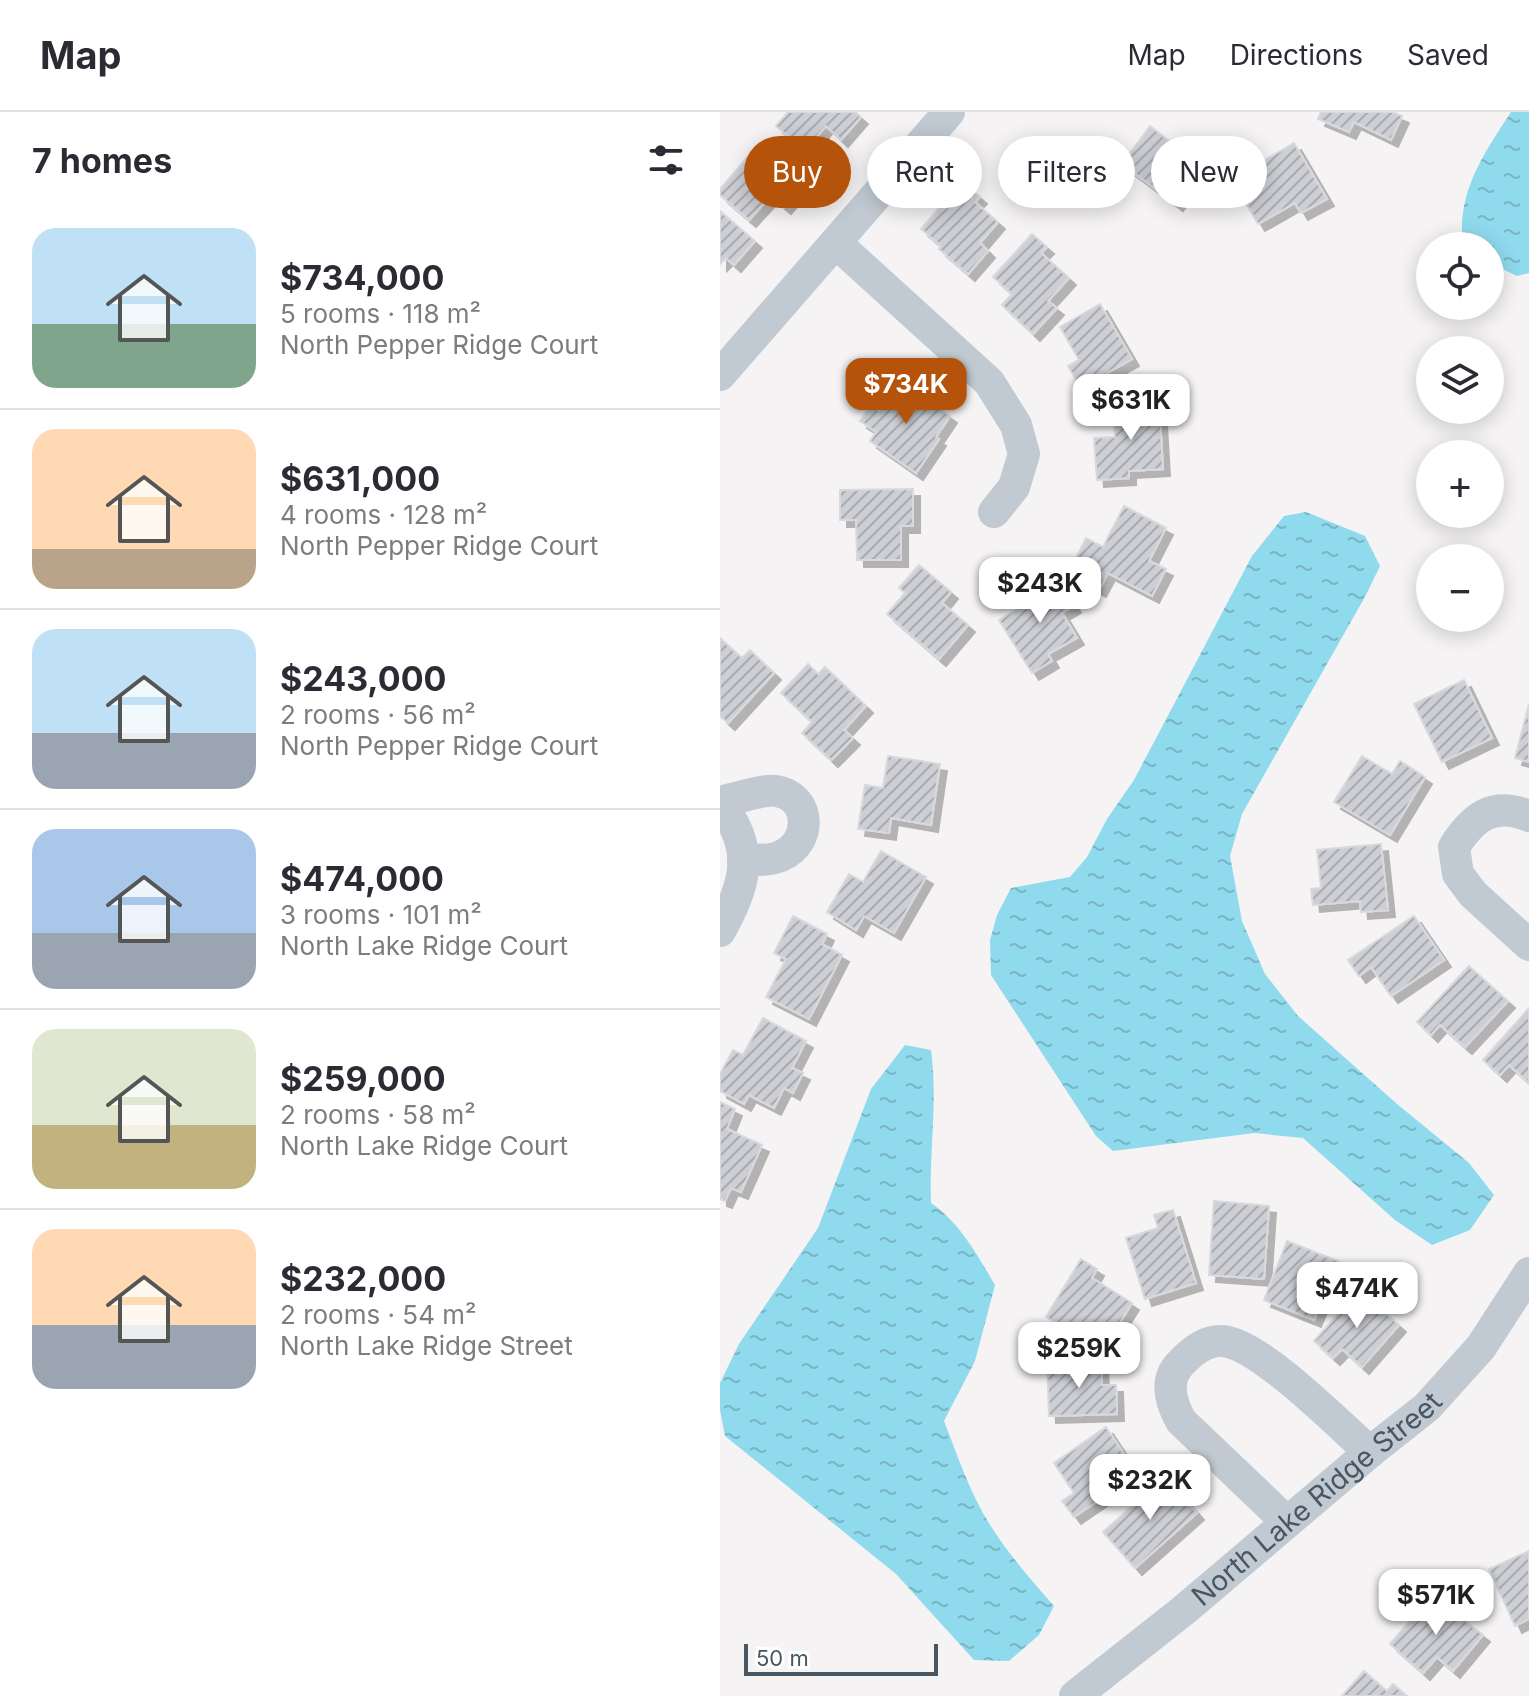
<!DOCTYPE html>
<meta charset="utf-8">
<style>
body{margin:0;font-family:Inter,sans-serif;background:#f2f2f3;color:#2b2b33;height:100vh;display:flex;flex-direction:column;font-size:30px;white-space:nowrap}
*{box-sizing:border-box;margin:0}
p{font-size:26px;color:#7c7c81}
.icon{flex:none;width:44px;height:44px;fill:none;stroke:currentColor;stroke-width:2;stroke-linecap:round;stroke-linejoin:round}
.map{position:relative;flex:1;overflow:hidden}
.sheet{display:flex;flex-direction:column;background:#fff;width:720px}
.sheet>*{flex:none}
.hud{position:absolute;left:24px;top:24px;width:664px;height:72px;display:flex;gap:16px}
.tools{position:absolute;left:696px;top:120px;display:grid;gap:16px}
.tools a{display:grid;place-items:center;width:88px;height:88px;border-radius:50%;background:#fff;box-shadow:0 4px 20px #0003;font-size:40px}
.scale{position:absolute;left:24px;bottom:20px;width:194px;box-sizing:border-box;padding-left:8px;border:4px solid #4a5661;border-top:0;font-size:22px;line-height:28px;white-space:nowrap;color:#4a5661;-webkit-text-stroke:6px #fff;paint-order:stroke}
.price{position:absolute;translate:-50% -68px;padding:0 18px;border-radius:16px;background:#fff;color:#222;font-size:26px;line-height:52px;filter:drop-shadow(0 2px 4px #0008)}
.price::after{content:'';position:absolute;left:50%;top:48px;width:24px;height:18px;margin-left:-12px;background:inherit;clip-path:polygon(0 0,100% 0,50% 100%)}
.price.selected{background:#b45309;color:#fff}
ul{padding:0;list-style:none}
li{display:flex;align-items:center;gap:24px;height:200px;padding:0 32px}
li+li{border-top:2px solid #e1e1e2}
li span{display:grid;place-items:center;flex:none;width:224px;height:160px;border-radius:24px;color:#555}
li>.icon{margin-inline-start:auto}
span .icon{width:96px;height:96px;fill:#fffc;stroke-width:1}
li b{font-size:34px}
h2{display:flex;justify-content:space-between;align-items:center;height:96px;padding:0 32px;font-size:34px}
.pill{padding:0 28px;border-radius:36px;background:#fff;box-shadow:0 4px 20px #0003;font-size:28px;line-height:72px}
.pill.selected{background:#b45309;color:#fff}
header{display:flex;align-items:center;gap:48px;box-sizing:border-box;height:112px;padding:0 40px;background:#fff;border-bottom:2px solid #e1e1e2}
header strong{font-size:38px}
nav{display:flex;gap:44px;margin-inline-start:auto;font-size:28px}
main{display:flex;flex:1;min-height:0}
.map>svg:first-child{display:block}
.water{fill:url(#water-ripples)}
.building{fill:url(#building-hatch);stroke:#d7d9de;stroke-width:2;filter:url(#shadow)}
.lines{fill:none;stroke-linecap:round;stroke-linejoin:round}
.minor{stroke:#c1cad2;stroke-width:32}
.labels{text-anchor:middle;stroke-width:8;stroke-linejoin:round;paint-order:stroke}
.street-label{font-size:28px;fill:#4a5661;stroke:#fff}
</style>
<header>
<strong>Map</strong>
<nav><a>Map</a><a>Directions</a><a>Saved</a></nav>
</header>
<main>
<section class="sheet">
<h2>7 homes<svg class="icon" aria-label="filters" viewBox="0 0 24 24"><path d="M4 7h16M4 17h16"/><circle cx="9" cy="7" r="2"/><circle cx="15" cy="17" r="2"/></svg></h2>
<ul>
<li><span style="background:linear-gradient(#bfe0f5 60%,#7fa58c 0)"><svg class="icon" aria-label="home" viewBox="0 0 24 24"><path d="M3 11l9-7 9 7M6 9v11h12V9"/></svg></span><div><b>$734,000</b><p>5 rooms · 118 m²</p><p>North Pepper Ridge Court</p></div></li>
<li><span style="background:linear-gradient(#ffd9b3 75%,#b9a48a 0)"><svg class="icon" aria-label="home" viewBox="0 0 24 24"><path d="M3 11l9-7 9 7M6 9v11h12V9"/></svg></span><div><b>$631,000</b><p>4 rooms · 128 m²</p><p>North Pepper Ridge Court</p></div></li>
<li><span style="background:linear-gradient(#bfe0f5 65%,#9aa5b1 0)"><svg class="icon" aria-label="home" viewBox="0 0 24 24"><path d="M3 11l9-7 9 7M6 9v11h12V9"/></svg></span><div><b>$243,000</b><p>2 rooms · 56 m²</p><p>North Pepper Ridge Court</p></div></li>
<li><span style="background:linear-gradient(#a9c7e8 65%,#9aa5b1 0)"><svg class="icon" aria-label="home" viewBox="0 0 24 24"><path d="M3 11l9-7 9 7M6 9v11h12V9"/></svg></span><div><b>$474,000</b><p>3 rooms · 101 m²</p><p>North Lake Ridge Court</p></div></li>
<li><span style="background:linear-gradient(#dfe7d0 60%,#c2b280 0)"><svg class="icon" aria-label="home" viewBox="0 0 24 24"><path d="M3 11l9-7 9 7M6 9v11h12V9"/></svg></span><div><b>$259,000</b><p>2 rooms · 58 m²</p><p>North Lake Ridge Court</p></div></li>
<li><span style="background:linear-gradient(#ffd9b3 60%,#9aa5b1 0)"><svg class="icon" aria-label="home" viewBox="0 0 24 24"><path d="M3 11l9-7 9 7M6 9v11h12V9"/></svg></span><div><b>$232,000</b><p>2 rooms · 54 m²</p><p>North Lake Ridge Street</p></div></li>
</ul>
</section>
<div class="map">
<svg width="809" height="1584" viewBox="0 0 809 1584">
<defs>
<pattern id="water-ripples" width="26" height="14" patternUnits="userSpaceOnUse" patternTransform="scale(2)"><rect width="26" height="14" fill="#90daee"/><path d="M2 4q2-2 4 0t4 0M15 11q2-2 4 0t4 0" fill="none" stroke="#78b4c4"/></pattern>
<pattern id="building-hatch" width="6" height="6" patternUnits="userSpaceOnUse" patternTransform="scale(2)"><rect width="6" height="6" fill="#cdcfd5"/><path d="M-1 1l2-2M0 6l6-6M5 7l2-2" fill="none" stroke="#a8abb0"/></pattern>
<filter id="shadow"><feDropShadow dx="7" dy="7" stdDeviation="0" flood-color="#0004"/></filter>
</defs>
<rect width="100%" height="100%" fill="#f5f3f3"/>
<path class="water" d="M791 0H809V161L797 164 770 151V134H743C736 81 763 43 791 0Z
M586 400 645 424 660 454 646 483 522 702 510 744 522 809 545 862 578 904 677 992 749 1051 774 1083 750 1118 712 1133 675 1108 583 1026 534 1021 393 1039 376 1024 271 863 270 828 277 803 291 776 350 765 367 745 387 707 414 668 532 444 564 404Z
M185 933 211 938C218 990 209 1038 211 1091 241 1112 256 1141 275 1173L255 1249 224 1309C238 1345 251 1384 272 1416 290 1444 312 1469 334 1494L319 1523 289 1549 254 1548 176 1462 5 1324 0 1298V1271L19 1232 98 1116 151 977Z"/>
<path class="building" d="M68 0H135L141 5 121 28 106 14 85 38 56 14Z
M601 0H672L682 4 671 28 634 10 629 20 598 7Z
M430 14 460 37 466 28 490 46 456 92 402 52Z
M574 31 607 87 581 101 575 91 538 112 514 71 540 55 538 52Z
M37 34 47 43 55 34 90 65 64 95 51 84 29 108 0 83V77Z
M242 69 260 85 255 90 278 110 260 131 268 139 248 162 219 137 221 134 201 117Z
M0 99 35 129 14 153 6 146 0 152Z
M312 122 327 135 321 141 349 166 328 189 337 196 313 222 282 193 292 182 273 165Z
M380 192 412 247 387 261 396 277 370 292 348 254 359 248 340 215Z
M180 268 230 304 216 325 219 327 196 361 150 329 156 320 140 309 151 293 159 299Z
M439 290 443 357 409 359V366L377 368 374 326 395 325 393 292Z
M193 377V414H181V448H137L136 408H120V378Z
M404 394 446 416 429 449 446 457 432 484 388 461 379 478 348 462 366 426 383 435Z
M199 453 231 480 222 491 248 513 219 547 167 502 185 481 179 476Z
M337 467 354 494 342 501 357 526 328 542 332 549 312 561 279 508 302 494 300 490Z
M0 526 22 546 30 538 54 561 8 611 0 604Z
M88 552 98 562 105 555 146 594 124 618 133 626 111 648 82 621 92 610 61 581Z
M744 568 772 626 722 650 694 592Z
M809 592V650L795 646Z
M168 644 220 652 211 713 171 706 169 721 138 717 145 673 163 676Z
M642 644 672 662 680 649 705 665 670 723 614 690Z
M661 732 668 798 641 800 640 789 593 793 591 777 601 776 597 738Z
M161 739 206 765 174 821 144 804 136 818 107 800 129 762 143 770Z
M73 804 107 822 102 832 122 843 89 907 46 885 66 847 54 841Z
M694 804 724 848 671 884 651 855 639 864 628 848Z
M749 854 788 889 745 935 720 913 711 923 697 910Z
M809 896V971L789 953 780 963 763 948Z
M43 906 86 929 72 956 83 961 73 981 64 976 54 996 29 983 24 992 0 979V962L13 938 23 943Z
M0 990 15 997 7 1017 42 1033 21 1080 11 1076 5 1089 0 1087Z
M494 1089 549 1094 544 1167 489 1163Z
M453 1098 476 1171 425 1187 406 1126 438 1116 434 1103Z
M567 1129 618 1149 594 1208 544 1188Z
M361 1147 377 1157 372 1166 412 1191 382 1239 326 1205Z
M639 1178 679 1213 642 1255 622 1237 613 1246 594 1229Z
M381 1249 382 1273H396L397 1302 329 1304 327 1251Z
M386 1315 417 1362 354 1405 342 1389 354 1381 334 1351Z
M445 1365 477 1401 415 1456 383 1420Z
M809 1439V1507L795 1514 769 1457Z
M712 1483 763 1523 733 1559 717 1545 703 1561 670 1532Z
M644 1559 667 1579 673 1572 687 1584H622Z"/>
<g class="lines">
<g class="minor">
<path d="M117 132 269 270 296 313 304 342 294 375 274 400"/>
<path d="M0 263 229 0"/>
<path d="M0 690C14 687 43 677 56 679 90 684 94 729 61 744 50 749 35 748 23 748"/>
<path d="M0 691C36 737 26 772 0 819"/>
<path d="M809 704C773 689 753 705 734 735L738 762 753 782 809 833"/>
<path d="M567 1410 461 1309C451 1291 444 1269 460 1252 471 1240 485 1228 502 1229 539 1231 619 1313 650 1340"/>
<path id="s1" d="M355 1584 464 1498 650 1340 707 1295 761 1235 809 1161"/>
</g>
</g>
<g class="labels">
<g class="street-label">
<text dy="10" stroke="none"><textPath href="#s1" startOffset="312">North Lake Ridge Street</textPath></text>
</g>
</g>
</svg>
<div class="tools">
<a><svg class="icon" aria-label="locate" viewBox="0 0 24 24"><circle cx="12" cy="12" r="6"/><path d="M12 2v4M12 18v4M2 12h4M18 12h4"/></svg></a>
<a><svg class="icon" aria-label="layers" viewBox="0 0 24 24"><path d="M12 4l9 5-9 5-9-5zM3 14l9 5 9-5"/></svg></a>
<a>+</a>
<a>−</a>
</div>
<div class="scale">50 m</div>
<b class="price selected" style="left:186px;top:314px">$734K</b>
<b class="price" style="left:411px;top:330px">$631K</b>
<b class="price" style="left:320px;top:513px">$243K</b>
<b class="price" style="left:637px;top:1218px">$474K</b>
<b class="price" style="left:359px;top:1278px">$259K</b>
<b class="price" style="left:430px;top:1410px">$232K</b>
<b class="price" style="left:716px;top:1525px">$571K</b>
<div class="hud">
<a class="pill selected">Buy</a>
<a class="pill">Rent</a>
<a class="pill">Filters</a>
<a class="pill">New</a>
</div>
</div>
</main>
